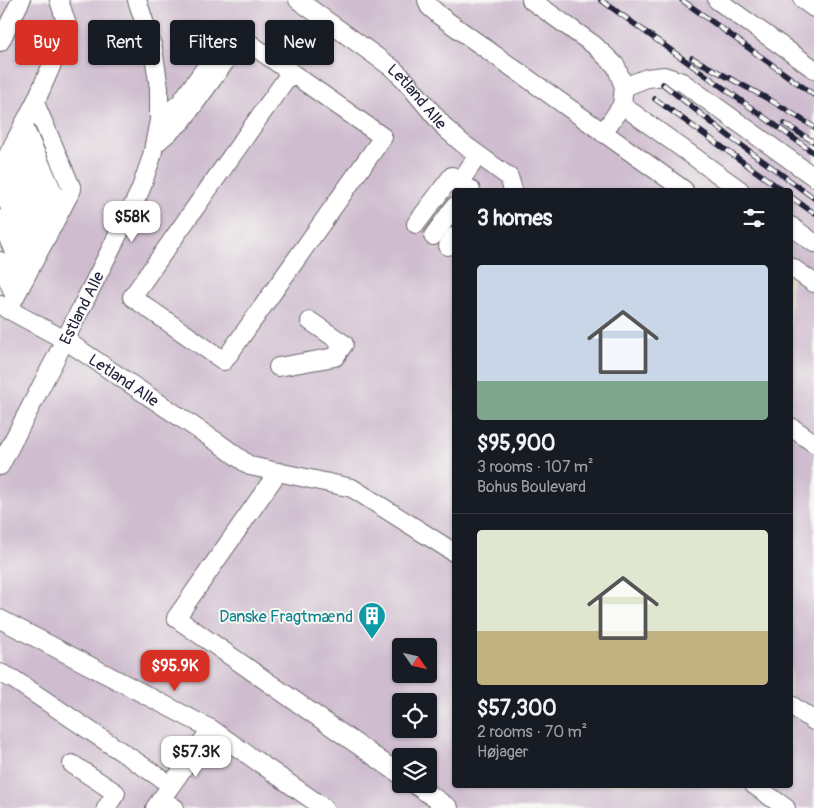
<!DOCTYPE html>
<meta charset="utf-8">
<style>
body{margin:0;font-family:Pangolin,sans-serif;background:#20242c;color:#f1f3f6;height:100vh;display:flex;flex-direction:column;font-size:19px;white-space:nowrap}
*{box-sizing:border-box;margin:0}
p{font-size:16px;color:#9ea1a6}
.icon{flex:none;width:28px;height:28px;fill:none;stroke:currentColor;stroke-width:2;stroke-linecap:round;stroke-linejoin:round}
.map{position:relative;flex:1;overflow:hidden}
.drawer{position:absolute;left:452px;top:188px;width:341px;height:600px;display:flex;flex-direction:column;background:#171b24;border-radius:5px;box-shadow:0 1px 4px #0004}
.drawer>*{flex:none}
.top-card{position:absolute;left:15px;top:20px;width:362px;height:45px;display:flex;gap:10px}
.needle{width:32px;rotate:124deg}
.buttons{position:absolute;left:392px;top:638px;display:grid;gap:10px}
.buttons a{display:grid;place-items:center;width:45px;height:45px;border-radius:5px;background:#171b24;box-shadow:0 1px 4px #0004;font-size:25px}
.price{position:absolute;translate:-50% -42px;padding:0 11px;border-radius:10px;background:#fff;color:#222;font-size:16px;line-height:32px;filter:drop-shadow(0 1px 2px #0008)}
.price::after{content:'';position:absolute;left:50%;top:30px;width:15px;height:11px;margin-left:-8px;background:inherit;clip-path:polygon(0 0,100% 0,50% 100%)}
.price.active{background:#d93025;color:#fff}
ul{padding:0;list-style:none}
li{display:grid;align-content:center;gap:10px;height:265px;padding:0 25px}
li+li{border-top:1px solid #363941}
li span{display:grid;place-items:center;height:155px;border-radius:5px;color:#555}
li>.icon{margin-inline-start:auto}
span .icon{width:90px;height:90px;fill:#fffc;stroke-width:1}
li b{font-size:21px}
h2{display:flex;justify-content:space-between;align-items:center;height:60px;padding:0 25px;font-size:21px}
.pill{padding:0 18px;border-radius:5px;background:#171b24;box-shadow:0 1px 4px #0004;font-size:18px;line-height:45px}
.pill.active{background:#d93025;color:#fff}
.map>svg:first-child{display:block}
.industrial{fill:#cfbdcf;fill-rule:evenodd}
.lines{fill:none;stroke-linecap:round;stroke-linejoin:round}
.minor-casing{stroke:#69646a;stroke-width:20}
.minor{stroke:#fff;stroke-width:18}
.rail-casing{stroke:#22223b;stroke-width:5.5}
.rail{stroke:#f6f6f2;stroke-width:4;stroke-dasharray:11;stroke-linecap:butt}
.labels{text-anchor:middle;stroke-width:4;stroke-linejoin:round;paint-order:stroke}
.street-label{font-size:16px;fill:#22223b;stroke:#f6f6f2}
.culture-label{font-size:16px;fill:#0d838f;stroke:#f6f6f2;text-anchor:end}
</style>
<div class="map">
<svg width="814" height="808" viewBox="0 0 814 808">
<rect width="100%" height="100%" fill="#f6f6f2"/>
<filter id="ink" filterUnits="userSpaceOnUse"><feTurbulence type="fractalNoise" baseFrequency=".02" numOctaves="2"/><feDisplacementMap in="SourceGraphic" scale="10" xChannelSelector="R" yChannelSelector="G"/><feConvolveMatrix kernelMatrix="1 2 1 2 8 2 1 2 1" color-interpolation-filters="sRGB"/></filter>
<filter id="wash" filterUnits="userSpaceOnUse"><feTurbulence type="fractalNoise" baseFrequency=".0096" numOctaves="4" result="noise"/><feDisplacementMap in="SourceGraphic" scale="20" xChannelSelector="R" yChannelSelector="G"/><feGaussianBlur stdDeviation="1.12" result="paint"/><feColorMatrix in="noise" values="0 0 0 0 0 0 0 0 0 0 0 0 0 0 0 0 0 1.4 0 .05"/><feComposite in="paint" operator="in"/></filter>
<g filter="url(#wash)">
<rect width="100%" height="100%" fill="#eee0c2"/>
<path class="industrial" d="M0 0H814V808H0ZM455 190H791V785H455ZM401 646H429V674H401ZM401 701H429V729H401ZM401 756H429V784H401Z"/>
</g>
<g filter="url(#ink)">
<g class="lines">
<defs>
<g id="minor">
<path id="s1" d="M298 0 391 67 404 79 446 129 462 143 509 177 513 190"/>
<path d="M427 0 429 6 440 16 684 190"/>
<path d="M531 0 594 45 616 66 624 87 622 105 603 133"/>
<path d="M717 0 814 69"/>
<path d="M803 0 814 8"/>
<path d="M239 36 383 137 224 361 132 297 291 72"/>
<path d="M0 42 21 0"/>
<path d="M624 87 647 78 664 76 682 82 814 177"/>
<path d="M622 105 740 190"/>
<path d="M159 120 180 103 219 49 235 39"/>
<path d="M23 125 61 210"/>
<path d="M14 143 53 226"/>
<path d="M154 145 182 121 230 55 239 36"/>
<path d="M5 161 44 242"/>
<path d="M0 170 35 103 68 28 59 0"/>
<path d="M460 182 478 155"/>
<path d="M0 186 34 260"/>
<path d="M0 219 25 278"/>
<path d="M416 224 452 176 471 190"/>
<path d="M791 226 814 243"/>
<path d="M433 236 455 206"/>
<path d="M448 246 455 236"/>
<path d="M0 261 15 297"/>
<path d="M791 267 814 283"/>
<path id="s2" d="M0 305 65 340 220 444 250 466 352 488 455 553"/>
<path d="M8 310 72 189 35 103"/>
<path d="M278 367 335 357 344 344 310 321"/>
<path d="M791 427 814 443"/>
<path id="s3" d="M0 466 65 340 140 191 152 156 159 120V88L153 48 137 0"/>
<path d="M278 472 176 618 401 775"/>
<path d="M0 619 211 729 324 808"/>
<path d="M0 673 13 679 171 785"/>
<path d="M791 705 814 721"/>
<path d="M72 764 116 793 106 808"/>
<path d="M414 784 449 808"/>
<path d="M754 785 786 808"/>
<path d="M161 799 175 808"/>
<path d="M155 808 211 729"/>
</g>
</defs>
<use href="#minor" class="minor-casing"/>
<use href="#minor" class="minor"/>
<defs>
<path id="rail" d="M601 0 814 153
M682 0 814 95
M692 58 772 101 814 127
M663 84 730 137 814 198
M655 99 782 190
M785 124 814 142
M791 197 814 213"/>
</defs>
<use href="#rail" class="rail-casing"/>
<use href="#rail" class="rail"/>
</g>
</g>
<defs>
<symbol id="building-pin" viewBox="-11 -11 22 30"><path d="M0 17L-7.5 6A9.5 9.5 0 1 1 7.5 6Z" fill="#0f9aa8" stroke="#f6f6f2"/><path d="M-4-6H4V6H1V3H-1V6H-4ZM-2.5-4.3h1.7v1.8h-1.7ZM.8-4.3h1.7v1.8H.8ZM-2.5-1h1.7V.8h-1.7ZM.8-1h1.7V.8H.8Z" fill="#fff"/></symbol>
</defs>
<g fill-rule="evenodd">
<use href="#building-pin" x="356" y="600" width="32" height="43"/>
</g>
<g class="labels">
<g class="street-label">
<text dy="6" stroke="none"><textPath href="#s1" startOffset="154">Letland Alle</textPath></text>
<text dy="6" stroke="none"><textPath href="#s3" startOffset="178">Estland Alle</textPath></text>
<text dy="6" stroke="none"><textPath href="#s2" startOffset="145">Letland Alle</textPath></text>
</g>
<g class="culture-label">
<text x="353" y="622">Danske Fragtmænd</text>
</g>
</g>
</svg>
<div class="buttons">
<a><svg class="needle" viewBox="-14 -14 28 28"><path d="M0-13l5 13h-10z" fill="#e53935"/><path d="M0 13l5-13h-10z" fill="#9ea1a6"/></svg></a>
<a><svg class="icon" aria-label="locate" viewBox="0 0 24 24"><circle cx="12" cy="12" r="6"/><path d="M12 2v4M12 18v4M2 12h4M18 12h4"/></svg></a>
<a><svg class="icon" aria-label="layers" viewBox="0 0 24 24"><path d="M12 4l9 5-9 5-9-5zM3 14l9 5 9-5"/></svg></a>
</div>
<b class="price" style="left:132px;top:243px">$58K</b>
<b class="price active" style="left:175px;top:692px">$95.9K</b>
<b class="price" style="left:196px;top:778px">$57.3K</b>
<div class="top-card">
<a class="pill active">Buy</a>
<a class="pill">Rent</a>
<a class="pill">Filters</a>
<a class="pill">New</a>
</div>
<section class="drawer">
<h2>3 homes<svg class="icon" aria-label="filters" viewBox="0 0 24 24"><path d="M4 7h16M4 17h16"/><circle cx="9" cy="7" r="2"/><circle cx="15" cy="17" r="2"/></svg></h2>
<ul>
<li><span style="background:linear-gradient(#c9d6e8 75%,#7fa58c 0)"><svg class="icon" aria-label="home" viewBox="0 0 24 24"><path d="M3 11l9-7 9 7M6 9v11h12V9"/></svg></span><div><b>$95,900</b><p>3 rooms · 107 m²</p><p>Bohus Boulevard</p></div></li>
<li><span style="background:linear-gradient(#dfe7d0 65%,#c2b280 0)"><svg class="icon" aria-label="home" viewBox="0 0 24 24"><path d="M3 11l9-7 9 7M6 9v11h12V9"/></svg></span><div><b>$57,300</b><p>2 rooms · 70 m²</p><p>Højager</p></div></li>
</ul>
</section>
</div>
